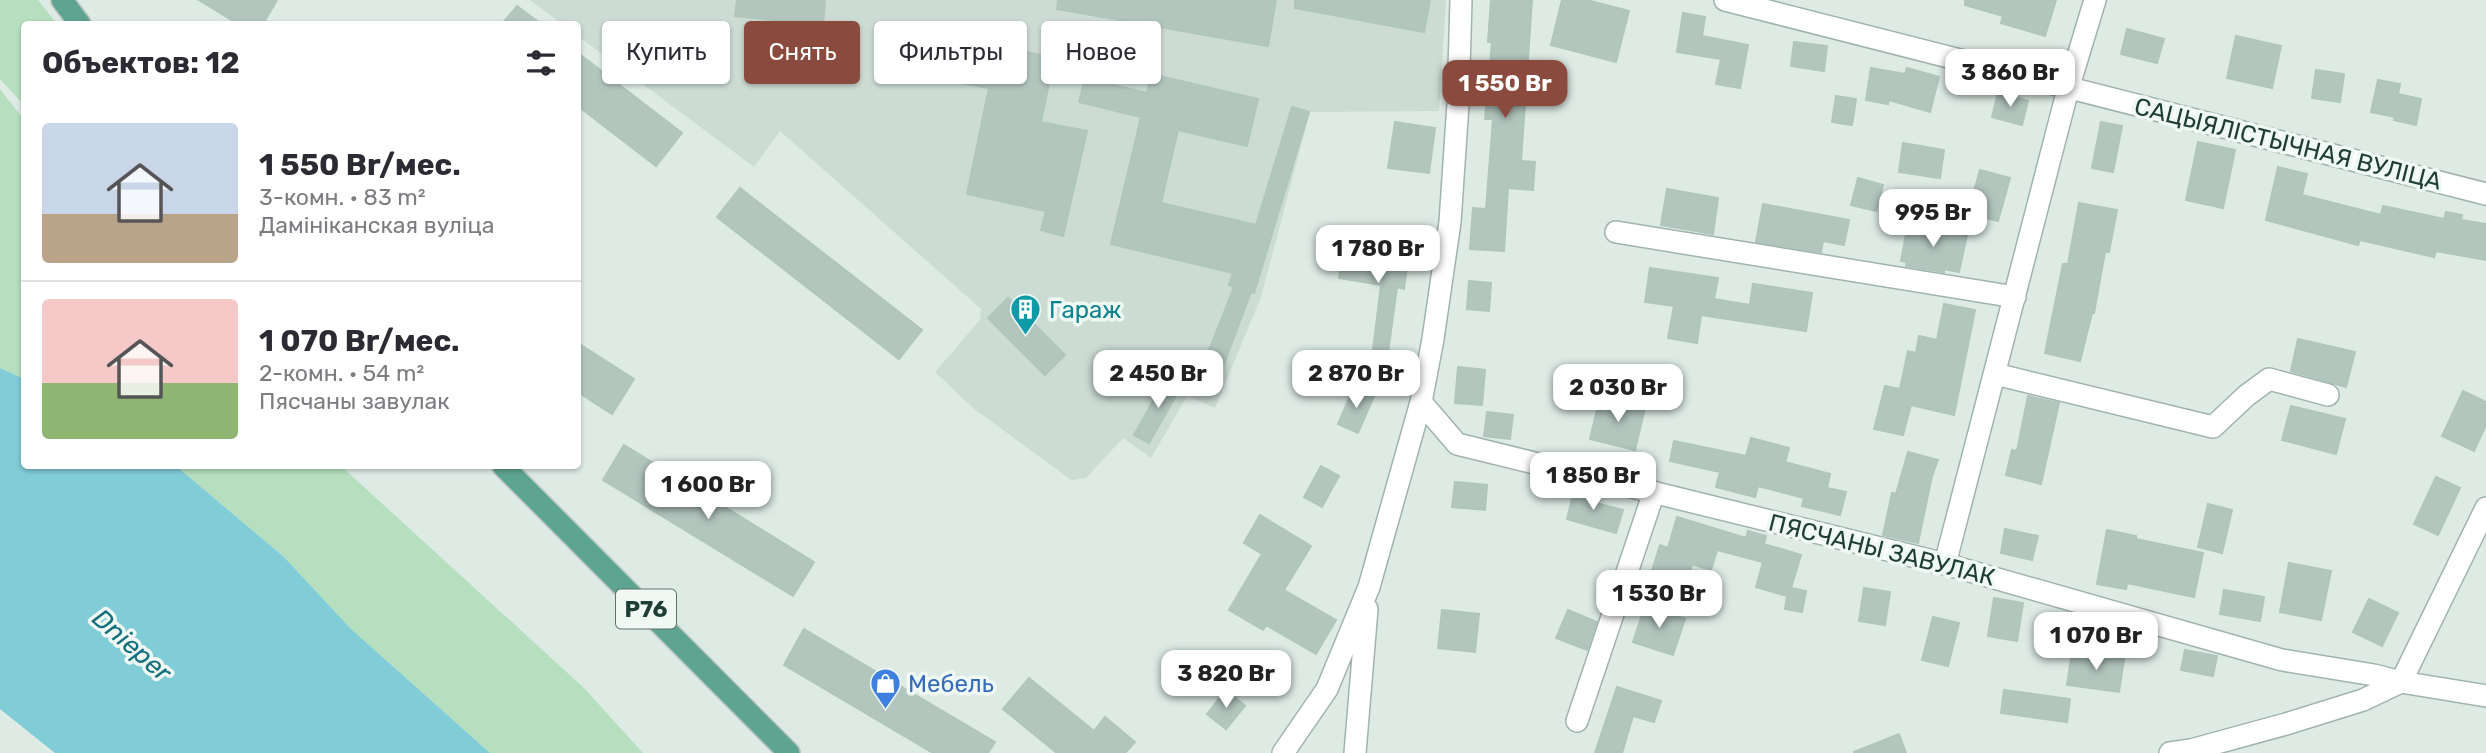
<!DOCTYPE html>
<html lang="ru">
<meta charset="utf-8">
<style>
body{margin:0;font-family:Rubik,sans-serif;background:#f7f7f7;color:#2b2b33;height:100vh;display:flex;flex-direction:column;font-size:26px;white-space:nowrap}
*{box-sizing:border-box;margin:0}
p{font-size:23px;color:#7c7c81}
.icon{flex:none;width:38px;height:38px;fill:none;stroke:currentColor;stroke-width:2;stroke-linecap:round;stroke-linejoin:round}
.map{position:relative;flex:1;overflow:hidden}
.drawer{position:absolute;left:21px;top:21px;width:560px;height:448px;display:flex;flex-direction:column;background:#fff;border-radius:7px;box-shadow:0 2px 5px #0004}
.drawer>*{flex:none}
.banner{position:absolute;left:602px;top:21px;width:665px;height:63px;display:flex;gap:14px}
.price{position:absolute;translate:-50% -60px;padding:0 16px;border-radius:14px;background:#fff;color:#222;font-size:23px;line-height:46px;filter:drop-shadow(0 2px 4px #0008)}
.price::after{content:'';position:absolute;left:50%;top:42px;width:21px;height:16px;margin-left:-10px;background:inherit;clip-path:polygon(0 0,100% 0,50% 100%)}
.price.on{background:#8a4a3d;color:#fff}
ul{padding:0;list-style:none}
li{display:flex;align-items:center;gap:21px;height:175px;padding:0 21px}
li+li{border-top:2px solid #e1e1e2}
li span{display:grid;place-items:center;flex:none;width:196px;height:140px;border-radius:7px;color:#555}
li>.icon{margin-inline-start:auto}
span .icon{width:84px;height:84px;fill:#fffc;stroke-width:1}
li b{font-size:30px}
h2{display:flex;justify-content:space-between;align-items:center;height:84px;padding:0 21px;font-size:30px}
.pill{padding:0 24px;border-radius:7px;background:#fff;box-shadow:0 2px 5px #0004;font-size:24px;line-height:63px}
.pill.on{background:#8a4a3d;color:#fff}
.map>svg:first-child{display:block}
.built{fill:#ccdbd4}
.green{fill:#b5dfbf}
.water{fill:#80ccd7}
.building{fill:#b3c6be;stroke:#b0c6bc;stroke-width:2}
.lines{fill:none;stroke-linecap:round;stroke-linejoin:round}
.minor-casing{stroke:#a1b3ac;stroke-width:24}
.major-casing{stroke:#bcc5c2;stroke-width:24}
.minor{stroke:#fff;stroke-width:21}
.major{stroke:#5ea591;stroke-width:21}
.labels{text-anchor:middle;stroke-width:7;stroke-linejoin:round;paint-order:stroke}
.shield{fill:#eff8f3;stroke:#5d756d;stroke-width:2}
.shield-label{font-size:23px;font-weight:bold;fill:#1e3d34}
.street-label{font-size:24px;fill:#1e3d34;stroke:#eff8f3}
.culture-label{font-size:24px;fill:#0d838f;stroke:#eff8f3;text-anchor:start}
.shop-label{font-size:24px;fill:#366cbe;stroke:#eff8f3;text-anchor:start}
.water-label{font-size:26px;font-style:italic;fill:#136f7e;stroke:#eff8f3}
</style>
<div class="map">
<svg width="2486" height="753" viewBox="0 0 2486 753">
<rect width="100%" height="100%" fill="#deebe5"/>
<path class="built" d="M530 0H1446L1439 111 1310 112 1261 297 1215 408 1187 396 1151 458 1123 438 1086 478 1071 480 973 408 935 372 980 320 981 309 780 131 754 167 578 36V24H562Z"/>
<path class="green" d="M0 0H38L57 24H24V105L0 79Z
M0 89 24 120V379L0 368Z
M176 466H341L584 688 643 753H490L351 629 284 557Z"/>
<path class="water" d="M0 368 24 379V466H176L284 557 351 629 490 753H55L0 709Z"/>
<path class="building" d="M199 0H277L263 24H238Z
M737 0H825L823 25 735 16Z
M1058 0H1276L1268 46 1057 9Z
M1295 0H1430L1424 32 1295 8Z
M1491 0H1532L1521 161 1535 162 1533 190 1508 188 1504 251 1470 249 1473 208 1486 209 1493 119H1485L1492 42H1488Z
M1562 0H1587L1629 11 1616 62 1551 45Z
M1965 0H2056L2045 36 2001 23 2003 16 1965 5Z
M517 6 541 24H502Z
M1683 13 1705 17 1702 36 1748 45 1740 88 1716 84 1721 59 1677 52Z
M2127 29 2164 39 2157 63 2121 54Z
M923 36 997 50 998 46 1054 58 1041 122 1087 131 1063 236 1041 230 1046 211 967 194 989 88 916 75Z
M2236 36 2281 46 2272 88 2227 78Z
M1794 42 1827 46 1824 71 1791 66Z
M578 53 682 133 656 166 578 106Z
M1871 68 1905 74 1907 68 1939 77 1930 112 1889 100 1888 104 1866 100Z
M2316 70 2344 74 2340 102 2312 98Z
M1151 74 1258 99 1247 146 1178 130 1161 203 1256 225 1292 107 1309 112 1254 293 1251 292 1212 396 1194 389 1234 287 1229 285 1233 273 1111 244 1141 117 1079 102 1085 78 1147 93Z
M2378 80 2400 84 2398 94 2421 99 2416 125 2394 120 2395 117 2371 112Z
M1998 93 2028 101 2022 125 1992 117Z
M1836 96 1856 99 1852 125 1832 122Z
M1395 122 1435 128 1429 173 1388 168Z
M2101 122 2122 126 2113 172 2092 168Z
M2198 142 2235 150 2223 208 2186 200Z
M1903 143 1944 150 1940 178 1899 172Z
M2278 167 2307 174 2302 195 2381 215 2383 206 2444 219 2446 212 2462 215 2461 220 2486 224V260L2436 251 2434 257 2360 240 2358 245 2266 220Z
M1980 170 2010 178 1998 221 1968 213Z
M1858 178 1883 185 1876 211 1851 205Z
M740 188 922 330 899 359 717 217Z
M1667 189 1718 198 1713 234 1661 225Z
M2079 203 2117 210 2109 252H2105L2094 313H2092L2080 361 2045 353 2063 264H2068Z
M1763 204 1849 220 1844 245 1823 241 1821 252 1756 242Z
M1908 223 1967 235 1959 272 1944 269V272L1906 266 1907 262 1901 261Z
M1345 244 1409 254 1404 289 1397 287 1387 360 1372 358 1381 285 1339 278Z
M1650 268 1718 278 1714 299 1750 305 1753 284 1812 293 1806 331 1701 315 1697 343 1668 338 1674 306 1645 302Z
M1469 281 1491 283 1489 311 1467 309Z
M1008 298 1065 355 1045 375 988 318Z
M1944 304 1975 310 1954 415 1911 405 1903 435 1874 429 1885 386 1900 389 1908 351 1916 353 1919 336 1937 340Z
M2298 339 2355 352 2346 387 2291 371Z
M578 343 634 379 612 414 578 392Z
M1458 367 1485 370 1482 405 1455 403Z
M1167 376 1182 385 1149 443 1134 435Z
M1354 387 1374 396 1358 433 1338 424Z
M2463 391 2486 402V425L2474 451 2442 436Z
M2028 396 2059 403 2041 484 2006 475 2012 450 2017 451Z
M1600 398 1645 408 1635 450 1590 439Z
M2291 406 2345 419 2336 454 2282 440Z
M1487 412 1513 415 1510 439 1484 436Z
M1751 438 1789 448 1785 462 1830 474 1827 488 1846 492 1840 515 1802 506 1804 498 1758 486 1755 497 1716 487 1720 472 1670 461 1674 441 1746 456Z
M624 445 814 562 793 596 603 480Z
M1908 452 1938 460 1932 476 1918 543 1883 535 1892 493 1896 494Z
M1321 466 1339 476 1322 507 1304 497Z
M2436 477 2460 488 2438 535 2414 524Z
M1455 482 1487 485 1485 510 1452 507Z
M1575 487 1591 490 1588 501 1623 510 1616 533 1567 519Z
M2208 504 2232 510 2222 553 2198 547Z
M1260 515 1311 546 1284 590 1336 620 1316 654 1266 625 1263 630 1229 610 1262 554 1244 543Z
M1677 517 1746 538 1748 531 1766 536 1764 544 1801 555 1791 588 1806 591 1802 612 1785 609 1787 596 1756 587 1763 562 1717 550 1711 570 1692 564 1686 585 1651 574 1660 545 1668 548Z
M2005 529 2038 536 2032 560 2001 553Z
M2107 530 2136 536V539L2203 553 2194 597 2127 583 2126 589 2097 584Z
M2289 563 2331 571 2321 620 2280 612Z
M1864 588 1890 592 1885 625 1859 621Z
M2224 590 2264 597 2260 621 2220 614Z
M1994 598 2023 603 2017 641 1988 636Z
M2369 599 2398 613 2382 646 2353 632Z
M1645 606 1685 619 1673 655 1633 642Z
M1442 610 1479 614 1475 652 1438 648Z
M1568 610 1597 622 1587 650 1556 638Z
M1933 617 1959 623 1948 666 1922 660Z
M804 629 995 742 988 753H933L784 665Z
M2185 650 2217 656 2213 676 2181 670Z
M2072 652 2124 659 2119 692 2067 685Z
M1029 678 1094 731 1105 717 1135 742 1125 753H1057L1003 709Z
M1617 687 1661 701 1654 722 1633 716 1622 753H1595Z
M1226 690 1245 706 1226 729 1207 714Z
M2004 690 2070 699 2067 722 2001 713Z
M1899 734 1906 753H1854V752Z"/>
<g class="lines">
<defs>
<path id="minor" d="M1725 0 2486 194
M1616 232 2015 297
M1995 374 2213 427 2246 396 2269 379 2328 395
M1421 402 1457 444 1945 564 2282 660 2374 675 2401 682 2486 696
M1945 564 2068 89 2095 0
M1577 721 1654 492
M1283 753 1327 689 1369 587 1421 402 1433 339 1450 222 1458 104 1461 0
M1355 753 1367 609
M2170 753 2191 750 2286 724 2363 700 2401 682 2486 508"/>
<path id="major" d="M62 0 80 24
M503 466 789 753"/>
</defs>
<use href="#minor" class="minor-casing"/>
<use href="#major" class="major-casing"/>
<use href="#minor" class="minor"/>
<use href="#major" class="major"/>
</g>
<defs>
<symbol id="building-pin" viewBox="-11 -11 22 30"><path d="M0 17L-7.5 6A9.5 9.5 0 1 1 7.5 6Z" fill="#0f9aa8" stroke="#eff8f3"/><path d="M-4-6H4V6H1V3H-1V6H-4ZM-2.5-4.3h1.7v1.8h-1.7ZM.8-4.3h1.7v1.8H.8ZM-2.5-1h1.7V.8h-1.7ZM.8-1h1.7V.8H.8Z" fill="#fff"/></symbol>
<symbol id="shop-pin" viewBox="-11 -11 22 30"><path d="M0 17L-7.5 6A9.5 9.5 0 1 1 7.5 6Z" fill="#3f7fe0" stroke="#eff8f3"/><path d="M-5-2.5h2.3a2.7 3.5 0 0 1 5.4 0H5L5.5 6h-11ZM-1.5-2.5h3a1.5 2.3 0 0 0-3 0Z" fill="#fff"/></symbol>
</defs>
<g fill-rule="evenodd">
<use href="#building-pin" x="1008" y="292" width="35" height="47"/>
<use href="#shop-pin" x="868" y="666" width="35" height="47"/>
</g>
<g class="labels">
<rect class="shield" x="616" y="589.5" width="60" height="39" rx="5"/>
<g class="shield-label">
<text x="646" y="617">Р76</text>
</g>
<g class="street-label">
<text transform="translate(2288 144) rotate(14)" y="8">САЦЫЯЛІСТЫЧНАЯ ВУЛІЦА</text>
<text transform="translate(1882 550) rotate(14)" y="8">ПЯСЧАНЫ ЗАВУЛАК</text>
</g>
<g class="culture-label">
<text x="1049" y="318">Гараж</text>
</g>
<g class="shop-label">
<text x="908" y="692">Мебель</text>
</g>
<g class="water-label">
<text transform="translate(132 645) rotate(41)" y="9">Dnieper</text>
</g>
</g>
</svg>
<b class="price" style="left:2010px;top:109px">3 860 Br</b>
<b class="price on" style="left:1505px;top:120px">1 550 Br</b>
<b class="price" style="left:1933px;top:249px">995 Br</b>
<b class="price" style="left:1378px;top:285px">1 780 Br</b>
<b class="price" style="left:1158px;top:410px">2 450 Br</b>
<b class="price" style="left:1356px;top:410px">2 870 Br</b>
<b class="price" style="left:1618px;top:424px">2 030 Br</b>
<b class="price" style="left:1593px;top:512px">1 850 Br</b>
<b class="price" style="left:708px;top:521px">1 600 Br</b>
<b class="price" style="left:1659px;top:630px">1 530 Br</b>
<b class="price" style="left:2096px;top:672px">1 070 Br</b>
<b class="price" style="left:1226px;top:710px">3 820 Br</b>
<div class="banner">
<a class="pill">Купить</a>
<a class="pill on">Снять</a>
<a class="pill">Фильтры</a>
<a class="pill">Новое</a>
</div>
<section class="drawer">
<h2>Объектов: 12<svg class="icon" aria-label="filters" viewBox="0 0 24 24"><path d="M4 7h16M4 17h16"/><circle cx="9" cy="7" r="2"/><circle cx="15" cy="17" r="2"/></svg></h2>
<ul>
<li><span style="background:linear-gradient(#c9d6e8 65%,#b9a48a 0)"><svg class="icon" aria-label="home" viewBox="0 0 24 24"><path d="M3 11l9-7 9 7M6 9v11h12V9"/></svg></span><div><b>1 550 Br/мес.</b><p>3-комн. · 83 m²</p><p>Дамініканская вуліца</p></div></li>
<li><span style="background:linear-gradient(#f6c9c9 60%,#8fb573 0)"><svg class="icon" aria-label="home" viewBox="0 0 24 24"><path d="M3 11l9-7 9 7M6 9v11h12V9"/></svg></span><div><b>1 070 Br/мес.</b><p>2-комн. · 54 m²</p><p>Пясчаны завулак</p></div></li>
</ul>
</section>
</div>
